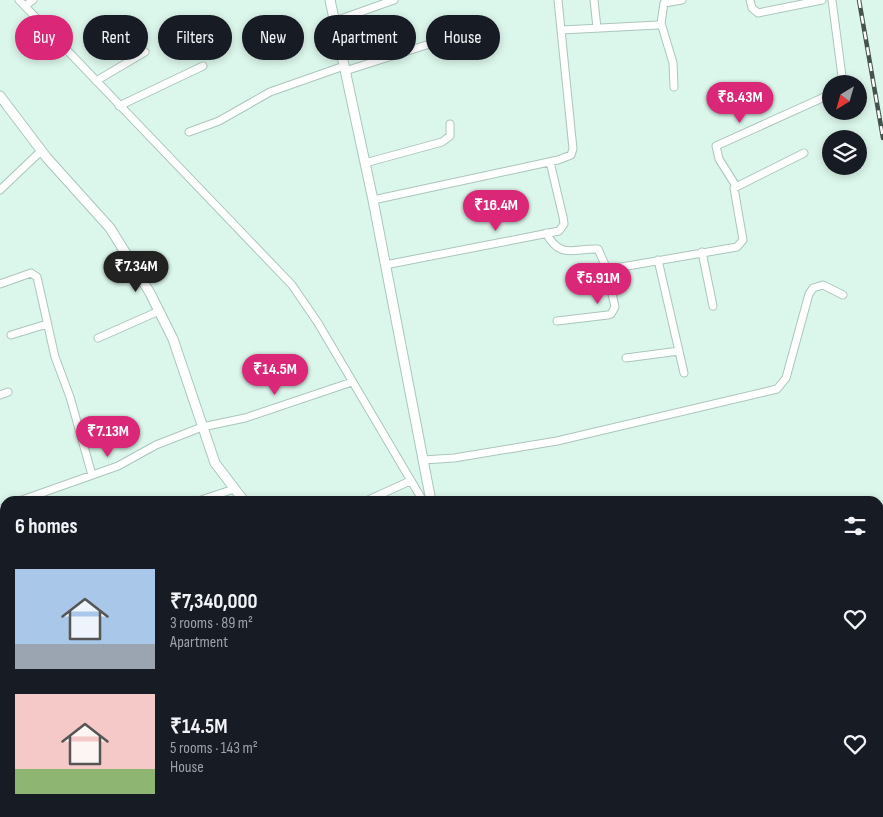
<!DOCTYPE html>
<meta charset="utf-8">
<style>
body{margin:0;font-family:"Sofia Sans Condensed",sans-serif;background:#20242c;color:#f1f3f6;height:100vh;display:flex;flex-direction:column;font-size:19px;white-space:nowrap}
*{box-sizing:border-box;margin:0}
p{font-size:16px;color:#9ea1a6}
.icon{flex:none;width:28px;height:28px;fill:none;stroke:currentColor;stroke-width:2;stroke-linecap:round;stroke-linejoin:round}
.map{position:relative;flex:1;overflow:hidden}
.side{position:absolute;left:0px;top:496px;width:884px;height:321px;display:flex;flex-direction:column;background:#171b24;border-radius:15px 15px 0 0;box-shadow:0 2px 8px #0003}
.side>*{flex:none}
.top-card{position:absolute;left:15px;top:15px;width:500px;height:45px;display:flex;gap:10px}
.needle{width:32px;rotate:217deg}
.controls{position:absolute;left:822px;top:75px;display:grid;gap:10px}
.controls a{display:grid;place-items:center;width:45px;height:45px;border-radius:50%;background:#171b24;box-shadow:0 2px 8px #0003;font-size:25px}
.price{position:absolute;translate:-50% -42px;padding:0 11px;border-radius:18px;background:#db2777;color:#fff;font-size:16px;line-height:32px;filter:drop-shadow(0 1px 2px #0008)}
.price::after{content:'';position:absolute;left:50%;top:30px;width:15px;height:11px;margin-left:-8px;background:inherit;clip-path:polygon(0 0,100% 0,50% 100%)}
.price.on{background:#222;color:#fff}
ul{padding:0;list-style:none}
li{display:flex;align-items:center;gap:15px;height:125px;padding:0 15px}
li span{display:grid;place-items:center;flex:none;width:140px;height:100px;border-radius:0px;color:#555}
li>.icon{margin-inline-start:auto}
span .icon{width:60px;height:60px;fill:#fffc;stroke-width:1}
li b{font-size:21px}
h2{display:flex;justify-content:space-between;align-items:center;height:60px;padding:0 15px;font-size:21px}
.chip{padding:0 18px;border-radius:22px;background:#171b24;box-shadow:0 2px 8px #0003;font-size:18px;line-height:45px}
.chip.on{background:#db2777;color:#fff}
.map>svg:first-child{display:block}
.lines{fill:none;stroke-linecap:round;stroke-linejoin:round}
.minor-casing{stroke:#abc6bb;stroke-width:9}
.tertiary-casing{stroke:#abc6bb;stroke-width:11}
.minor{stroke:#fff;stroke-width:7}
.tertiary{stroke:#fff;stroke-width:9}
.rail-casing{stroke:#45534e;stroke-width:4.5}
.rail{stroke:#fff;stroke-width:2.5;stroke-dasharray:8;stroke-linecap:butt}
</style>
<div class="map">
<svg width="883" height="817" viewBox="0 0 883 817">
<rect width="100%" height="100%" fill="#dbf6eb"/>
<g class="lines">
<defs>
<path id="minor" d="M19 0 292 285 318 323 423 501
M594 0 597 28
M750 0 752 8 758 13 822 0
M832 0 843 84
M25 6 33 0
M335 21 394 0
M661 23 673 63 674 87
M562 30 658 25 661 23 664 3 682 0
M345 71 442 40
M96 81 145 52
M119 106 203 66
M189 132 219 121 270 92 344 66
M365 163 442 142 450 136V124
M736 186 719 159 716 146 831 94
M0 190 41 151
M373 200 558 160 571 155 573 149 558 0
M546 233C561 260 573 248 598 249L606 267 610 269 737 247 743 240 734 188 804 153
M702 252 713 306
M658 260 684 373
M385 265 559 231 564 224 563 217 550 162
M0 284 31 273 37 277 55 357 70 397 92 475
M557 321 608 315 611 314 615 307 606 267
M11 335 47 324
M98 338 159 311
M626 358 679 351
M0 395 8 392
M423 460 454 458 557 441 777 389 786 378 809 294 813 288 823 285 843 295
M19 501 118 466 156 445 202 427 245 418 352 382
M198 501 234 489
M366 501 410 481
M0 509 5 507
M879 591 883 592
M0 618 5 617
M0 700 5 720
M879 757 883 756
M25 812V817
M69 812 70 817
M664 812 669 817
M763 812 764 817
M819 812 820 817
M408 817 418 812
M520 817 535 812"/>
<path id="tertiary" d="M330 0 373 200 431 501
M0 96 47 158 110 228 125 252 150 293 173 339 215 463 244 501
M453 812 454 817
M486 812V817"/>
</defs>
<use href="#minor" class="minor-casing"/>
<use href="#tertiary" class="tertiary-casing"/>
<use href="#minor" class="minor"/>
<use href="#tertiary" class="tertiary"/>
<defs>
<path id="rail" d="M859 0 883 138"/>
</defs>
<use href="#rail" class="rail-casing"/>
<use href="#rail" class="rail"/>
</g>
</svg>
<div class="controls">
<a><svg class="needle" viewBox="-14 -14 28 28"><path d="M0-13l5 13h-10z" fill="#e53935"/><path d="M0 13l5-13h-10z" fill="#9ea1a6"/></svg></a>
<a><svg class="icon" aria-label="layers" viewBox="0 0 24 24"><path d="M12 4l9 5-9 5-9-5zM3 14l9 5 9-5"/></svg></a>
</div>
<b class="price" style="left:740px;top:124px">₹8.43M</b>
<b class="price" style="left:496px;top:232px">₹16.4M</b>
<b class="price on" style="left:136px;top:293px">₹7.34M</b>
<b class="price" style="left:598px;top:305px">₹5.91M</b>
<b class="price" style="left:275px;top:396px">₹14.5M</b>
<b class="price" style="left:108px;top:458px">₹7.13M</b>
<div class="top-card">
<a class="chip on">Buy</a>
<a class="chip">Rent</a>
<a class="chip">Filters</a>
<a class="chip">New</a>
<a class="chip">Apartment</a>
<a class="chip">House</a>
</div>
<section class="side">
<h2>6 homes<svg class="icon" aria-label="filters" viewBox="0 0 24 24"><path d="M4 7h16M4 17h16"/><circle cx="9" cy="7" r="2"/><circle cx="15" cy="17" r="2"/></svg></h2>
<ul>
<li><span style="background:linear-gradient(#a9c7e8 75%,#9aa5b1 0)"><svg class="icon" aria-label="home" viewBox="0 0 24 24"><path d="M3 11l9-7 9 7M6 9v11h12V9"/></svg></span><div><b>₹7,340,000</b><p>3 rooms · 89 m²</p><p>Apartment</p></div><svg class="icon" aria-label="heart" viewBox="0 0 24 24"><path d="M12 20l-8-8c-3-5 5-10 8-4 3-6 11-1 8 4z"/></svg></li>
<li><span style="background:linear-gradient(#f6c9c9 75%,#8fb573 0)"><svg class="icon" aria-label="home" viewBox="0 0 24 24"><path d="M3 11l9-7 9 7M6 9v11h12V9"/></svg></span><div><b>₹14.5M</b><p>5 rooms · 143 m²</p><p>House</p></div><svg class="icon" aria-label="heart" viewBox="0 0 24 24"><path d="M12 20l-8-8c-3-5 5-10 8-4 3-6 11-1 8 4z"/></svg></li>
</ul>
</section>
</div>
